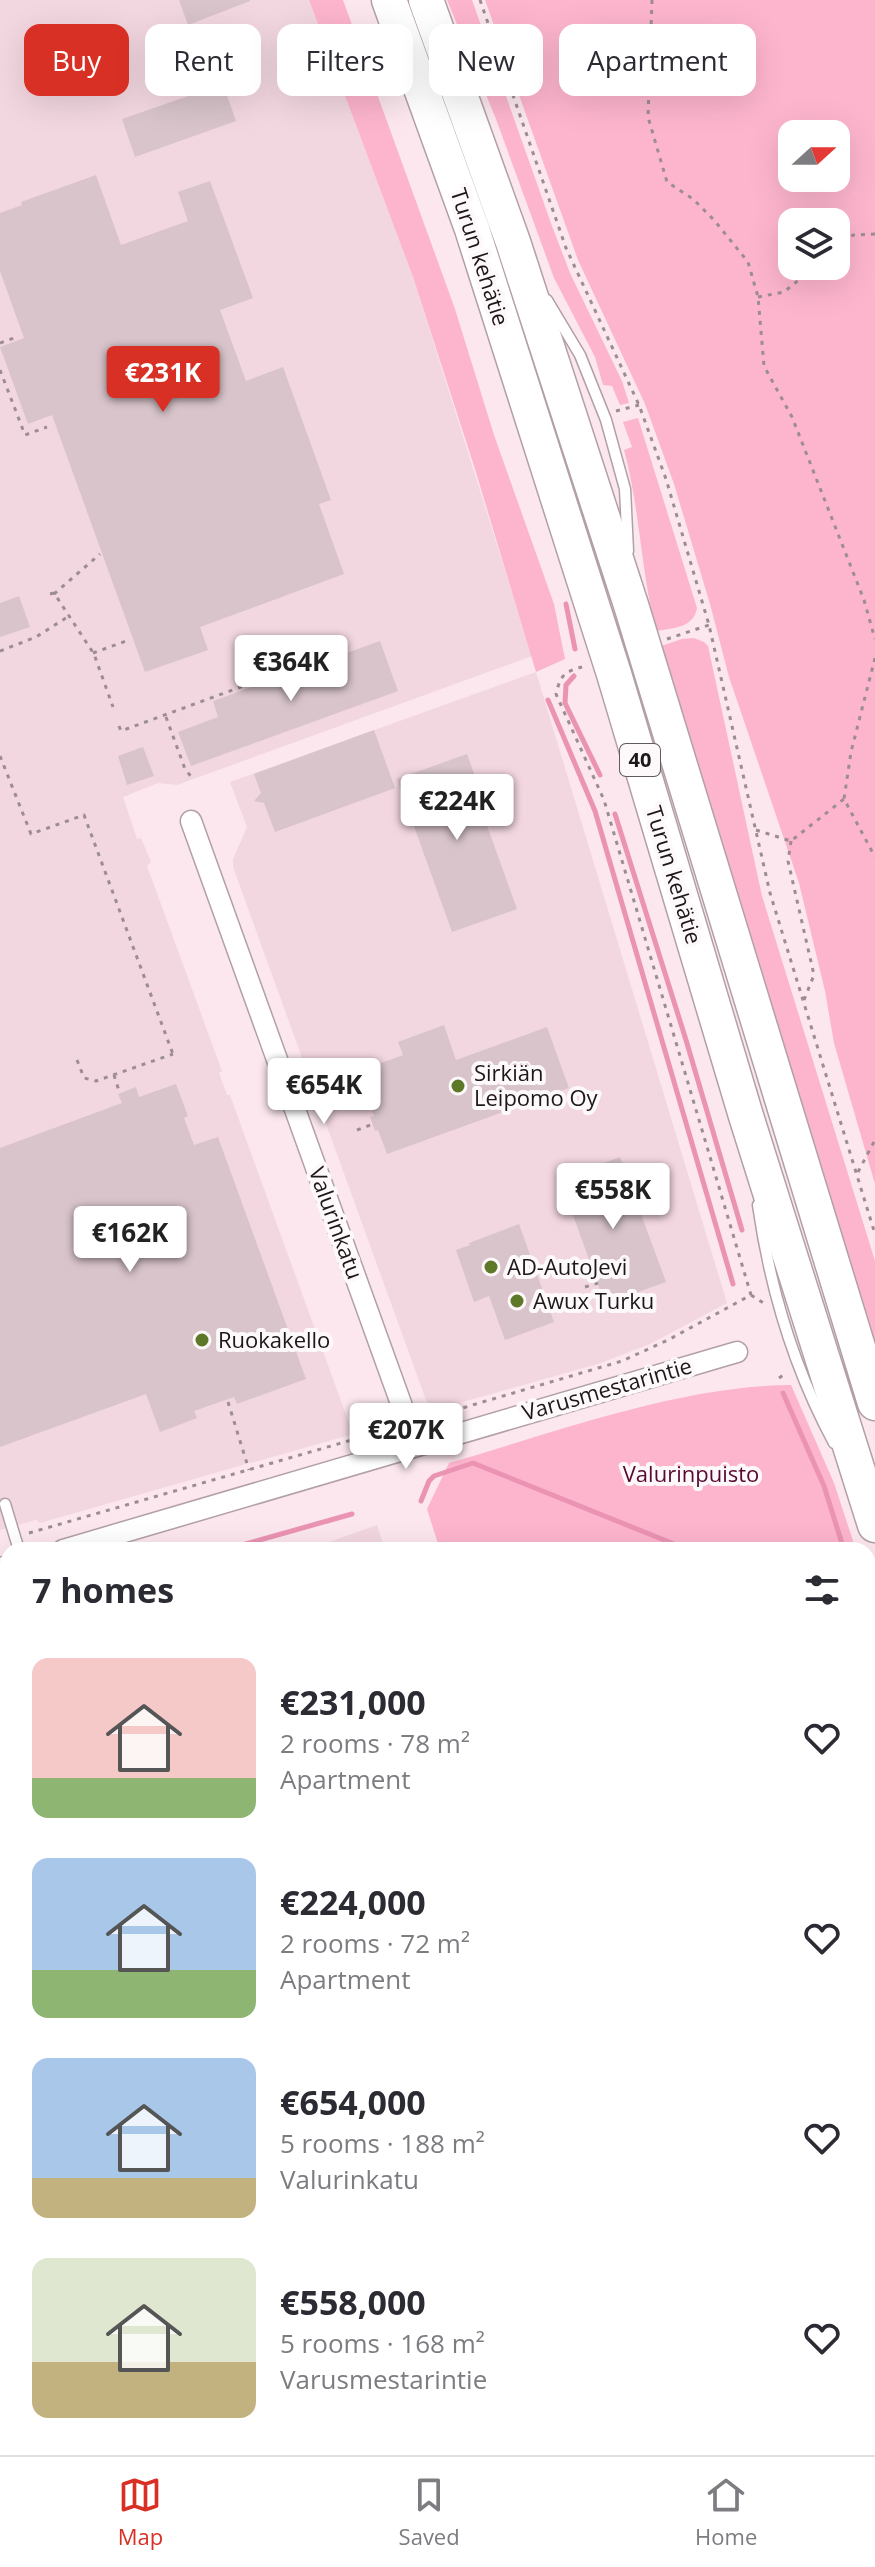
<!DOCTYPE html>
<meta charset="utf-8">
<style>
body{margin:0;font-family:"Open Sans",sans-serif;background:#f7f7f7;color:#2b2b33;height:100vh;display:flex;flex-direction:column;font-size:30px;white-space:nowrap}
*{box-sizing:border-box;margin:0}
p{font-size:26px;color:#7c7c81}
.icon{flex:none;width:44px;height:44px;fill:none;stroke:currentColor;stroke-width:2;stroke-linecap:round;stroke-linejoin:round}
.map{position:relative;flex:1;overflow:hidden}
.drawer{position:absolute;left:0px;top:1542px;width:876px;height:914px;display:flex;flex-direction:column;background:#fff;border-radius:24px 24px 0 0;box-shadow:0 8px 32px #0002}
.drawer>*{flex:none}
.banner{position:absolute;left:24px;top:24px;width:828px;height:72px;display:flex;gap:16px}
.needle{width:52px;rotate:69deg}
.tools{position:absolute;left:778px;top:120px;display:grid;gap:16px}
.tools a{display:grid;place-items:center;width:72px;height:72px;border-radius:16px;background:#fff;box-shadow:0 8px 32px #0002;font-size:40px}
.price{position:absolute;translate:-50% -68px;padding:0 18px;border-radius:8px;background:#fff;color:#222;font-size:26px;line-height:52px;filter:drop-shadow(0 2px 4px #0008)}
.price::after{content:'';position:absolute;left:50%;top:48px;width:24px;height:18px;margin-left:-12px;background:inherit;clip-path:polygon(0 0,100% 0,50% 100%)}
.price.selected{background:#d93025;color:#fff}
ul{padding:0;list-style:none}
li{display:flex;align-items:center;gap:24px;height:200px;padding:0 32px}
li span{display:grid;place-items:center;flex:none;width:224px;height:160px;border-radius:16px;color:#555}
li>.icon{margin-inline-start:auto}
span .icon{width:96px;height:96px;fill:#fffc;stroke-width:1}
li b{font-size:34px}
h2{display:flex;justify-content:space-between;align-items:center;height:96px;padding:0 32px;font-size:34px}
.chip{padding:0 28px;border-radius:16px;background:#fff;box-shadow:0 8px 32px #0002;font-size:28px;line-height:72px}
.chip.selected{background:#d93025;color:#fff}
.tab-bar{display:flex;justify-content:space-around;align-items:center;height:112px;border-top:2px solid #e1e1e2;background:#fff;font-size:22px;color:#7c7c81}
.tab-bar a{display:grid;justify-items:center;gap:4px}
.tab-bar .selected{color:#d93025}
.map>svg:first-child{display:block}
.built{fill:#f3d7e0}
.green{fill:#fdb5cd;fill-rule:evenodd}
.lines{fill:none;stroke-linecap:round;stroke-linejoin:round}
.stream{stroke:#eb93b3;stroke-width:5}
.building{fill:#d8c4ca}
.service-casing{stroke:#b2a0a6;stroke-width:13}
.minor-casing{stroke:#b2a0a6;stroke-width:23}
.trunk-casing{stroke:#b2a0a6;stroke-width:37}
.path{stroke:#9c8d92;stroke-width:3;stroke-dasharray:4 6;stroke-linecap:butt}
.service{stroke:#fff;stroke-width:10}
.minor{stroke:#fff;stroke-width:20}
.trunk{stroke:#fff;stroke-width:34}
.poi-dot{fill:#5e782a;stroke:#fdf9fa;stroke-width:3}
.labels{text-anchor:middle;stroke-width:8;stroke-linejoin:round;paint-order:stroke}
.shield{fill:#fdf9fa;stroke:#615b5d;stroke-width:2}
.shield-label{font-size:20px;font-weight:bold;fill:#1e171a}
.street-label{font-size:22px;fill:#1e171a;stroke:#fdf9fa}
.poi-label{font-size:22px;fill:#1e171a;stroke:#fdf9fa;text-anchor:start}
.park-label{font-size:22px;fill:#570930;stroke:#fdf9fa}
</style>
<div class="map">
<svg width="875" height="2455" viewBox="0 0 875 2455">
<rect width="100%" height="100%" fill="#fbe7ed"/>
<path class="built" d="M0 0H309L413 277 532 656 177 785 158 783 123 797 137 839 141 838 151 862 147 866 222 1071 219 1073 227 1095H230L353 1434 251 1463 247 1461 243 1465 40 1523 36 1520 0 1530Z
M536 672 727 1303 650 1344 598 1364 438 1409 433 1408 426 1400 233 867V859L247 827 230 782Z
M377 1525 385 1550H307Z
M8 1735V1966L0 1965V1737Z
M875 1865V2203L868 2205V1868Z
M0 2085H8V2266L0 2285Z
M28 2448H488L485 2455H25Z"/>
<path class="green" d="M309 0H343L455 309 494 435 554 604 565 659 536 672 475 469 413 277Z
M447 0H472L552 226 570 273 622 381 629 403 620 405 612 386 603 385 595 357 554 278 496 119Z
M485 0H875V1184L834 1043 825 991 799 883 729 677 710 604 674 484 645 404 578 260ZM792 134H836V178H792ZM792 222H836V266H792Z
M638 418 697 608C694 628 673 628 656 631 641 572 640 509 624 450L632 447 623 422Z
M694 638 704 642 708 646 762 896 875 1261V1343L661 646 682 639Z
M791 1385 834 1483 856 1550H440L427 1509 449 1463C557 1432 679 1386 791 1385Z
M868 1585 875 1606V1865L868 1868Z
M4 1591 8 1592V1735L0 1737V1592Z
M0 1965 8 1966V2090L0 2085Z
M3 2208 8 2209V2266L0 2285V2222Z
M8 2409V2448H43L40 2455H0V2428Z"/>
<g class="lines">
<path class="stream" d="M566 604 575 649
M574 676 566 685 565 703 600 775
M548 700 595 811 733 1284
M615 814 686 1040 742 1230
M783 1393 824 1486 844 1550
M421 1501 429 1481 434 1476 473 1463 689 1550
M224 1550 352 1514
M868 1631 875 1649
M868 1812 875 1796
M0 2452 8 2434"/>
</g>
<path class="building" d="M179 0H250V1L188 25Z
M223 84 236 121 135 157 122 119Z
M96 175 121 245 188 221 178 192 210 181 253 298 220 310 246 381 283 367 331 500 319 504 344 574 200 627 208 650 145 672 52 415 28 424 0 347 24 338 0 271V213L22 205 21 202Z
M19 596 30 627 0 637V603Z
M380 641 398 691 191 766 178 732 218 717 213 701Z
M374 730 395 788 275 832 264 803 254 801 261 793 254 774Z
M143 747 154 776 127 785 118 756Z
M467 754 486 807 481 809 517 909 452 932 397 779Z
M444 1025 456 1060 547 1027 569 1088 387 1154 378 1130 375 1131 370 1117 374 1116 357 1072 403 1055 398 1042Z
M176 1084 188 1116 184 1118 194 1145 218 1137 306 1379 237 1404 234 1397 194 1411 197 1418 160 1432 146 1394 0 1447V1148L122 1103 118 1094 136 1087 139 1097Z
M620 1157 666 1282 605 1304 560 1179Z
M519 1224 554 1322 505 1340 489 1296 474 1302 456 1250 470 1245 469 1243Z"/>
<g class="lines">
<defs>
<path id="service" d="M547 300 580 355 606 420 625 489 628 551
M758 1205C770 1289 794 1369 834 1443
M5 1504 19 1550"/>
<path id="minor" d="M191 821 416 1445
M63 1550 737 1352
M0 1568 8 1566
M0 2331 8 2313"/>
<path id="trunk" d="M389 0 472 229 614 674 746 1116 875 1525
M426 0 513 242 631 605 875 1403"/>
</defs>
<use href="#service" class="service-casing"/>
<use href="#minor" class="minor-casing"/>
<use href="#trunk" class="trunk-casing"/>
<path class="path" d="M480 0 566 248 639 405 666 479 709 625 770 893 875 1234
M652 0 648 117 667 182 693 199 714 220 748 262 758 297 764 366 792 417 864 600 875 639
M836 249 853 235 875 234
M758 297 784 292 816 266
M0 343 17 337
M0 370 25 435 47 427
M616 411 639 405
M50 594 54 593 94 654 113 707
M54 594 100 554
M667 639 709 625
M0 651 36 637 69 616
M93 653 129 640
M875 658 851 752 844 799 875 857
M166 717 185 769 193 779
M119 726 121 731 317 659
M0 756 31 834 84 815 174 1057
M756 830 791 841 844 799
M791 841 788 861 814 975 804 1000
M77 1060 84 1078 96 1081 173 1054
M114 1075 119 1091
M357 1130 373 1124
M858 1172 875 1140
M585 1287 598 1283
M751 1295 765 1304
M779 1378 785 1374
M228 1402 249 1470
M425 1419 622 1361 668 1340 751 1295 604 800 556 694C561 673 565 672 585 666
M29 1533 390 1429"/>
<use href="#service" class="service"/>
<use href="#minor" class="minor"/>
<use href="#trunk" class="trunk"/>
</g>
<g class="poi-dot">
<circle cx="458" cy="1086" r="8"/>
<circle cx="491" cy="1267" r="8"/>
<circle cx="517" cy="1301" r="8"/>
<circle cx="202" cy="1340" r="8"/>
</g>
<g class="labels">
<rect class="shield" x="620" y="744" width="40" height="32" rx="6"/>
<g class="shield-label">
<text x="640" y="767">40</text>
</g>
<g class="street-label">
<text transform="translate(480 257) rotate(72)" y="8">Turun kehätie</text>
<text transform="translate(674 875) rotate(73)" y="8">Turun kehätie</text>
<text transform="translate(336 1223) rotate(70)" y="8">Valurinkatu</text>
<text transform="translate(607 1389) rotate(-16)" y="8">Varusmestarintie</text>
</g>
<g class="poi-label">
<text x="474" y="1081">Sirkiän<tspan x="474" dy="25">Leipomo Oy</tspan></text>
<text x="507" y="1275">AD-AutoJevi</text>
<text x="533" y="1309">Awux Turku</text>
<text x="218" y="1348">Ruokakello</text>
</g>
<g class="park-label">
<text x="691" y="1482">Valurinpuisto</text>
</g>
</g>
</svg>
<div class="tools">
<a><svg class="needle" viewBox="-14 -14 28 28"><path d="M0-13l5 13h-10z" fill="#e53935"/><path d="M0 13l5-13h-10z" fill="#7c7c81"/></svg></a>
<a><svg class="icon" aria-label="layers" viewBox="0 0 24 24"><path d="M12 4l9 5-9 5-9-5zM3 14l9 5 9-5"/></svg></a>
</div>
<b class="price selected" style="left:163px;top:414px">€231K</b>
<b class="price" style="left:291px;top:703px">€364K</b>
<b class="price" style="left:457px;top:842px">€224K</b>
<b class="price" style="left:324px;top:1126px">€654K</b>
<b class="price" style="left:613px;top:1231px">€558K</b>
<b class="price" style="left:130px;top:1274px">€162K</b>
<b class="price" style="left:406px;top:1471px">€207K</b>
<div class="banner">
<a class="chip selected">Buy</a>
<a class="chip">Rent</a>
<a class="chip">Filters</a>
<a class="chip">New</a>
<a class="chip">Apartment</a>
</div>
<section class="drawer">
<h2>7 homes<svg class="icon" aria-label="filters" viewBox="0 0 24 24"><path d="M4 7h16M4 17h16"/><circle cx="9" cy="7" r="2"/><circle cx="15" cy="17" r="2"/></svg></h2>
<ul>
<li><span style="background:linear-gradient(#f6c9c9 75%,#8fb573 0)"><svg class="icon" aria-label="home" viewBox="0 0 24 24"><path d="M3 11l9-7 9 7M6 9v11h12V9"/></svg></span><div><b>€231,000</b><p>2 rooms · 78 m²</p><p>Apartment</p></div><svg class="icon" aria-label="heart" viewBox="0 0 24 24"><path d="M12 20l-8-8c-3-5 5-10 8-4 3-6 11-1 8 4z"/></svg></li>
<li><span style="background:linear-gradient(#a9c7e8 70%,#8fb573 0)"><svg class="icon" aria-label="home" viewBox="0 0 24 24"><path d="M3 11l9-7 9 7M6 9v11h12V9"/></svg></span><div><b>€224,000</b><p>2 rooms · 72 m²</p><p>Apartment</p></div><svg class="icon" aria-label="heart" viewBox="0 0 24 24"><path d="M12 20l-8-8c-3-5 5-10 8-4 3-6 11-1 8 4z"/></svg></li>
<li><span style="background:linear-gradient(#a9c7e8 75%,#c2b280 0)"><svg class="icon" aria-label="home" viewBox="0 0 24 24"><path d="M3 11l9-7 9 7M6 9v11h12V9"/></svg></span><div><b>€654,000</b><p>5 rooms · 188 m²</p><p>Valurinkatu</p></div><svg class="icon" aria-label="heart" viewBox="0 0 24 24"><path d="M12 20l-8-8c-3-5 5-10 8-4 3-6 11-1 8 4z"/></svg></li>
<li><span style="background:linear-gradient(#dfe7d0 65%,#c2b280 0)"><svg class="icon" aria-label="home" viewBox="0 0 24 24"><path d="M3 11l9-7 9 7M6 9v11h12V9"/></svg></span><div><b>€558,000</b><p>5 rooms · 168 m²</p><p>Varusmestarintie</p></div><svg class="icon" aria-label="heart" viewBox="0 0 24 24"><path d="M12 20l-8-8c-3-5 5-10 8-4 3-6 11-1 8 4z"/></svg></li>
</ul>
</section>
</div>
<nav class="tab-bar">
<a class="selected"><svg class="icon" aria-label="map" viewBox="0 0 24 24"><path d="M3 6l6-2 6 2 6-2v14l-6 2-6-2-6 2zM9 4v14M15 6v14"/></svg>Map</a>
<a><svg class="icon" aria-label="saved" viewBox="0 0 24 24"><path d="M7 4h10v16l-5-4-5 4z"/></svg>Saved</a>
<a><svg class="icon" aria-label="home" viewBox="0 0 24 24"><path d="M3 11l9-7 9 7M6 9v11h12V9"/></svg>Home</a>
</nav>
